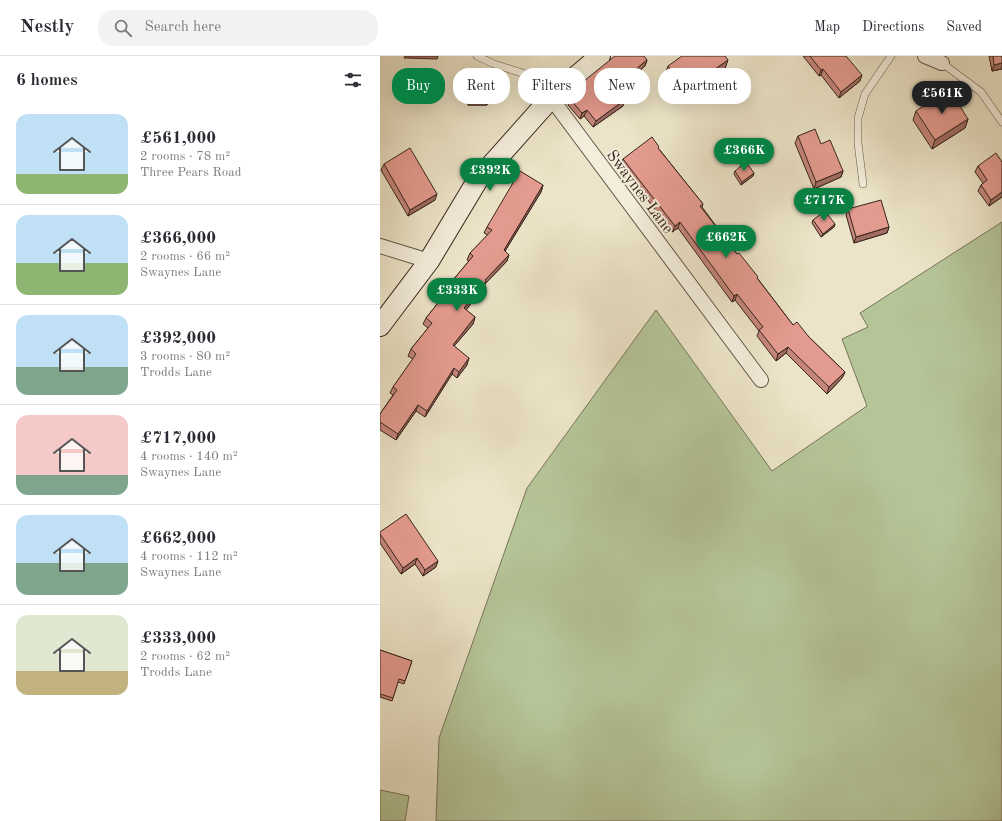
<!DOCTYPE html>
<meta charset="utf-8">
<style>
body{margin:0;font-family:"Old Standard TT",serif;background:#f2f2f3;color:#2b2b33;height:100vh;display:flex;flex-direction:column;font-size:15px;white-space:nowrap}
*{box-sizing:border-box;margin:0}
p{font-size:13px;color:#7c7c81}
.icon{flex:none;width:22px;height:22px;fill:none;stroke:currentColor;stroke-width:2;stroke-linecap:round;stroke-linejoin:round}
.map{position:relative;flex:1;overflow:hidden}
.drawer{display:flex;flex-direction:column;background:#fff;width:380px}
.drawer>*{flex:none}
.top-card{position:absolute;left:12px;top:12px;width:380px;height:36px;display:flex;gap:8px}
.price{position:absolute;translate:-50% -34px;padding:0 9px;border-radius:14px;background:#0b8043;color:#fff;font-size:13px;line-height:26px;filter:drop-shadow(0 1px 2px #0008)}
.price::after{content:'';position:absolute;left:50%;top:24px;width:12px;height:9px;margin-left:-6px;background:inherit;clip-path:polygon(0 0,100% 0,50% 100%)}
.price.selected{background:#222;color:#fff}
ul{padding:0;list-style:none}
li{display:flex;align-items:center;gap:12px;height:100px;padding:0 16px}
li+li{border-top:1px solid #e1e1e2}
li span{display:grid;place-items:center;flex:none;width:112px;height:80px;border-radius:12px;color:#555}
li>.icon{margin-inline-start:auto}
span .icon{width:48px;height:48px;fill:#fffc;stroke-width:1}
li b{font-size:17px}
h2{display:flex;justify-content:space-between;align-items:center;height:48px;padding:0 16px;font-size:17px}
.chip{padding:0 14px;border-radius:16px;background:#fff;box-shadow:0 4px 16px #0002;font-size:14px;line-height:36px}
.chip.selected{background:#0b8043;color:#fff}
header{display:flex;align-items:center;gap:24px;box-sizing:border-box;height:56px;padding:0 20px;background:#fff;border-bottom:1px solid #e1e1e2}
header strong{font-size:19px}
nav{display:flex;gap:22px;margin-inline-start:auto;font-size:14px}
.search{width:280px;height:36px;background:#f2f2f3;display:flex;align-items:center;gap:10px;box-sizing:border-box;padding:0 14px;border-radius:16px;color:#7c7c81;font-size:15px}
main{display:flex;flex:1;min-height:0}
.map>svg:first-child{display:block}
.green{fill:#b5c598;stroke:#76755a}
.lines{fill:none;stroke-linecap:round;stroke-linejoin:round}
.lane-casing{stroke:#645548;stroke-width:8}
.street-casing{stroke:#645548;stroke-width:16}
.secondary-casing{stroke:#37251d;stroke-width:22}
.lane{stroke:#f3eddb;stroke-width:7}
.street{stroke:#f3eddb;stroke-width:14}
.secondary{stroke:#f3eddb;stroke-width:20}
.wall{fill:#c4857b;stroke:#37251d}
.shaded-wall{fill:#a06c64;stroke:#37251d}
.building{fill:#e49b8f;stroke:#37251d}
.labels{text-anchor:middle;stroke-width:4;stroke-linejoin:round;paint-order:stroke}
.street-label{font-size:16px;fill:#37251d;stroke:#f3eddb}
</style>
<header>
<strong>Nestly</strong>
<div class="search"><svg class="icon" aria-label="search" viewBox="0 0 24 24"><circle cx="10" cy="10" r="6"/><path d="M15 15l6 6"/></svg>Search here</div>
<nav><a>Map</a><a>Directions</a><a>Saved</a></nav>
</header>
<main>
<section class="drawer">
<h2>6 homes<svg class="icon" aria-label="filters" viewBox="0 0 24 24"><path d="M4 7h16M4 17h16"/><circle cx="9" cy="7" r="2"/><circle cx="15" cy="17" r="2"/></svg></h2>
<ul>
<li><span style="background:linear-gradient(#bfe0f5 75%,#8fb573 0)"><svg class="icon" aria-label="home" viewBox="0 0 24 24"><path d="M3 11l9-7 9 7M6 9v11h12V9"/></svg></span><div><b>£561,000</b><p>2 rooms · 78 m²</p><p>Three Pears Road</p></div></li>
<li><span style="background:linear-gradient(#bfe0f5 60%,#8fb573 0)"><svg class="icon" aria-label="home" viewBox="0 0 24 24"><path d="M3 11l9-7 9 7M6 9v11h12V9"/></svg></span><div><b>£366,000</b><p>2 rooms · 66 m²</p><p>Swaynes Lane</p></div></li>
<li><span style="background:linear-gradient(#bfe0f5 65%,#7fa58c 0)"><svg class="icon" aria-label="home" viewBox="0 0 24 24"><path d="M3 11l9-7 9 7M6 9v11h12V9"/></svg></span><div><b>£392,000</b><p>3 rooms · 80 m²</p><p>Trodds Lane</p></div></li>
<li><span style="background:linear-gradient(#f6c9c9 75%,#7fa58c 0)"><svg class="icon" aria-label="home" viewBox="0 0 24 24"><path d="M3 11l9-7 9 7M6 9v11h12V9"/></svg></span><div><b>£717,000</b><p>4 rooms · 140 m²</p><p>Swaynes Lane</p></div></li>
<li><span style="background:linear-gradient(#bfe0f5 60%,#7fa58c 0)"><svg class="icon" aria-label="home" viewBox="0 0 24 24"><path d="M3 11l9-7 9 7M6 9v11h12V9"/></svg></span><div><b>£662,000</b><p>4 rooms · 112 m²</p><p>Swaynes Lane</p></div></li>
<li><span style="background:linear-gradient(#dfe7d0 70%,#c2b280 0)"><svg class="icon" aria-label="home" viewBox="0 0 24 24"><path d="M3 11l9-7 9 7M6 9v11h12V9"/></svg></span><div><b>£333,000</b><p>2 rooms · 62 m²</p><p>Trodds Lane</p></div></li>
</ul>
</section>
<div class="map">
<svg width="622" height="765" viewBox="0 0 622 765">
<rect width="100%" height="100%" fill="#ece4c8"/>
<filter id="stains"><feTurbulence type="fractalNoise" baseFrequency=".005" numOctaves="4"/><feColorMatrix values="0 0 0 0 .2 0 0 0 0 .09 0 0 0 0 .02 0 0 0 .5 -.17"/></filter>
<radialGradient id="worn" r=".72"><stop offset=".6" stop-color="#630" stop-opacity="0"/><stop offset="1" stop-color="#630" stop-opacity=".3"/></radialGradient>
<path class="green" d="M622 166V765H56L59 682 147 432 276 254 392 415 487 350 462 283 488 271 480 257Z
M0 734 29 740 25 765H0Z"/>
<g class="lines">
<defs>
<path id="lane" d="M97 0 114 8 183 30
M562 7 601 36 622 66
M483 128 478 87V62L485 38 511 0"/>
<path id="street" d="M545 0 562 7
M171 42 381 324
M0 190 49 205"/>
<path id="secondary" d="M0 270 49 205 97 125 171 42 220 0"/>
</defs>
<use href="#lane" class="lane-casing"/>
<use href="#street" class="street-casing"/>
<use href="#secondary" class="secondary-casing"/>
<use href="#lane" class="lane"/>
<use href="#street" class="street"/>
<use href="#secondary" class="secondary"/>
</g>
<path class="wall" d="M423 0H466L480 25 459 42 441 19 439 20Z
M609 0H622V13L612 15Z
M267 4 265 10 237 33 243 50 213 71 204 60 200 63 188 49 190 43 198 37 197 35 199 29Z
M288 10 345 13 302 43 285 19Z
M89 17 108 46 107 49H88V20Z
M536 55 588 63 585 72 552 93 533 64Z
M418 80 441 88 463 115 461 121 434 133 415 87Z
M279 93 323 148 322 151 357 198 378 223 413 269 429 281 465 316 462 322 447 338 406 297 396 305 377 280 379 275 355 244 352 246 298 172 292 176 241 109 243 103Z
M4 108 55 144 28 160 1 114Z
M598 110 622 141 609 150 598 135 601 129 603 127 595 116Z
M355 115 374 117 373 120 361 129 354 118Z
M163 129 161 136 125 195 127 205 105 228 104 231 86 254 95 261 93 268 74 290 87 309 77 322 72 318 45 361 36 355 16 384 0 374V358L13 339 10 337 13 331 33 303 28 300 31 293 48 272 43 268 46 262 66 237 68 230 89 205 87 204 90 197 108 179 104 177 107 171Z
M468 153 509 171 507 177 474 187 466 159Z
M433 164 455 168 454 171 441 181 432 167Z
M0 476 56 511 43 520 35 508 21 518 0 487Z
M0 594 32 605 24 628 18 626 12 645 0 641Z"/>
<path class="shaded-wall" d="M25 0H58L57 3 24 2Z
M267 4 265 10 233 37 235 30Z
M348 4 345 13 302 43 305 34Z
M622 7V13L612 15 614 9Z
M443 13 441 19 439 20 441 14Z
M482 19 480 25 459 42 461 36Z
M246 43 243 50 213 71 216 65Z
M89 46H108L107 49H88Z
M207 54 204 60 200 63 202 57Z
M588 63 585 72 552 93 555 84Z
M463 115 461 121 434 133 436 126Z
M374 117 373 120 361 129 362 126Z
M163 129 161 136 122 200 124 194Z
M622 136V141L609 150 611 144Z
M57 138 55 144 28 160 30 154Z
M300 166 298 172 292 176 295 170Z
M455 168 454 171 441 181 443 178Z
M509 171 507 177 474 187 476 181Z
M129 199 127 205 105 228 104 231 82 259 84 252 105 224Z
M357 238 355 244 352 246 354 240Z
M95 261 93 268 70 295 73 289Z
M408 291 406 297 396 305 398 298Z
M89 302 87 309 77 322 79 316Z
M74 312 72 318 45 361 47 355Z
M465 316 462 322 447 338 449 331Z
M38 349 36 355 16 384 18 378Z
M37 502 35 508 21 518 23 512Z
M58 505 56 511 43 520 45 514Z"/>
<path class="building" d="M235 0H264L267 4 235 30 246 43 216 65 207 54 202 57 190 43 203 34 199 29Z
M302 0H345L348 4 305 34 288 10Z
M430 0H466L482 19 461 36 443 13 441 14Z
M613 0H622V7L614 9Z
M89 17H108V46H89Z
M569 33 588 63 555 84 536 55Z
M435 73 441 88 450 84 463 115 436 126 418 80Z
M272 81 279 91 278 92 323 148 320 150 357 198 359 197 378 221 377 222 413 269 417 266 429 281 465 316 449 331 408 291 398 298 379 274 383 271 357 238 354 240 300 166 295 170 243 103Z
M30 92 57 138 30 154 4 108Z
M616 97 622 106V136L611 144 601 129 607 124 598 110Z
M366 106 374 117 362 126 355 115Z
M140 115 163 129 124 194 129 199 105 224 106 225 84 252 95 261 73 289 89 302 79 316 74 312 47 355 38 349 18 378 0 366V358L17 334 13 331 36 298 31 293 52 267 46 262 70 232 68 230 93 200 90 197 112 174 107 171Z
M501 144 509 171 476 181 468 153Z
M445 155 455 168 443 178 433 164Z
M26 458 58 505 45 514 37 502 23 512 0 478V476Z
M0 594 32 605 25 625 19 623 13 642 0 638Z"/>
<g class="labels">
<g class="street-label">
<text transform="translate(261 135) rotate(53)" y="6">Swaynes Lane</text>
</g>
</g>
<rect width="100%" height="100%" filter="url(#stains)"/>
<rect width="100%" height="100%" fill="url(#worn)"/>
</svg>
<b class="price selected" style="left:562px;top:59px">£561K</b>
<b class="price" style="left:364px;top:116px">£366K</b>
<b class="price" style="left:110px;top:136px">£392K</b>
<b class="price" style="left:444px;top:166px">£717K</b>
<b class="price" style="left:346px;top:203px">£662K</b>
<b class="price" style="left:77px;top:256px">£333K</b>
<div class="top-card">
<a class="chip selected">Buy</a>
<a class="chip">Rent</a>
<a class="chip">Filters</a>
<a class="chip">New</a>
<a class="chip">Apartment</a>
</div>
</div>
</main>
